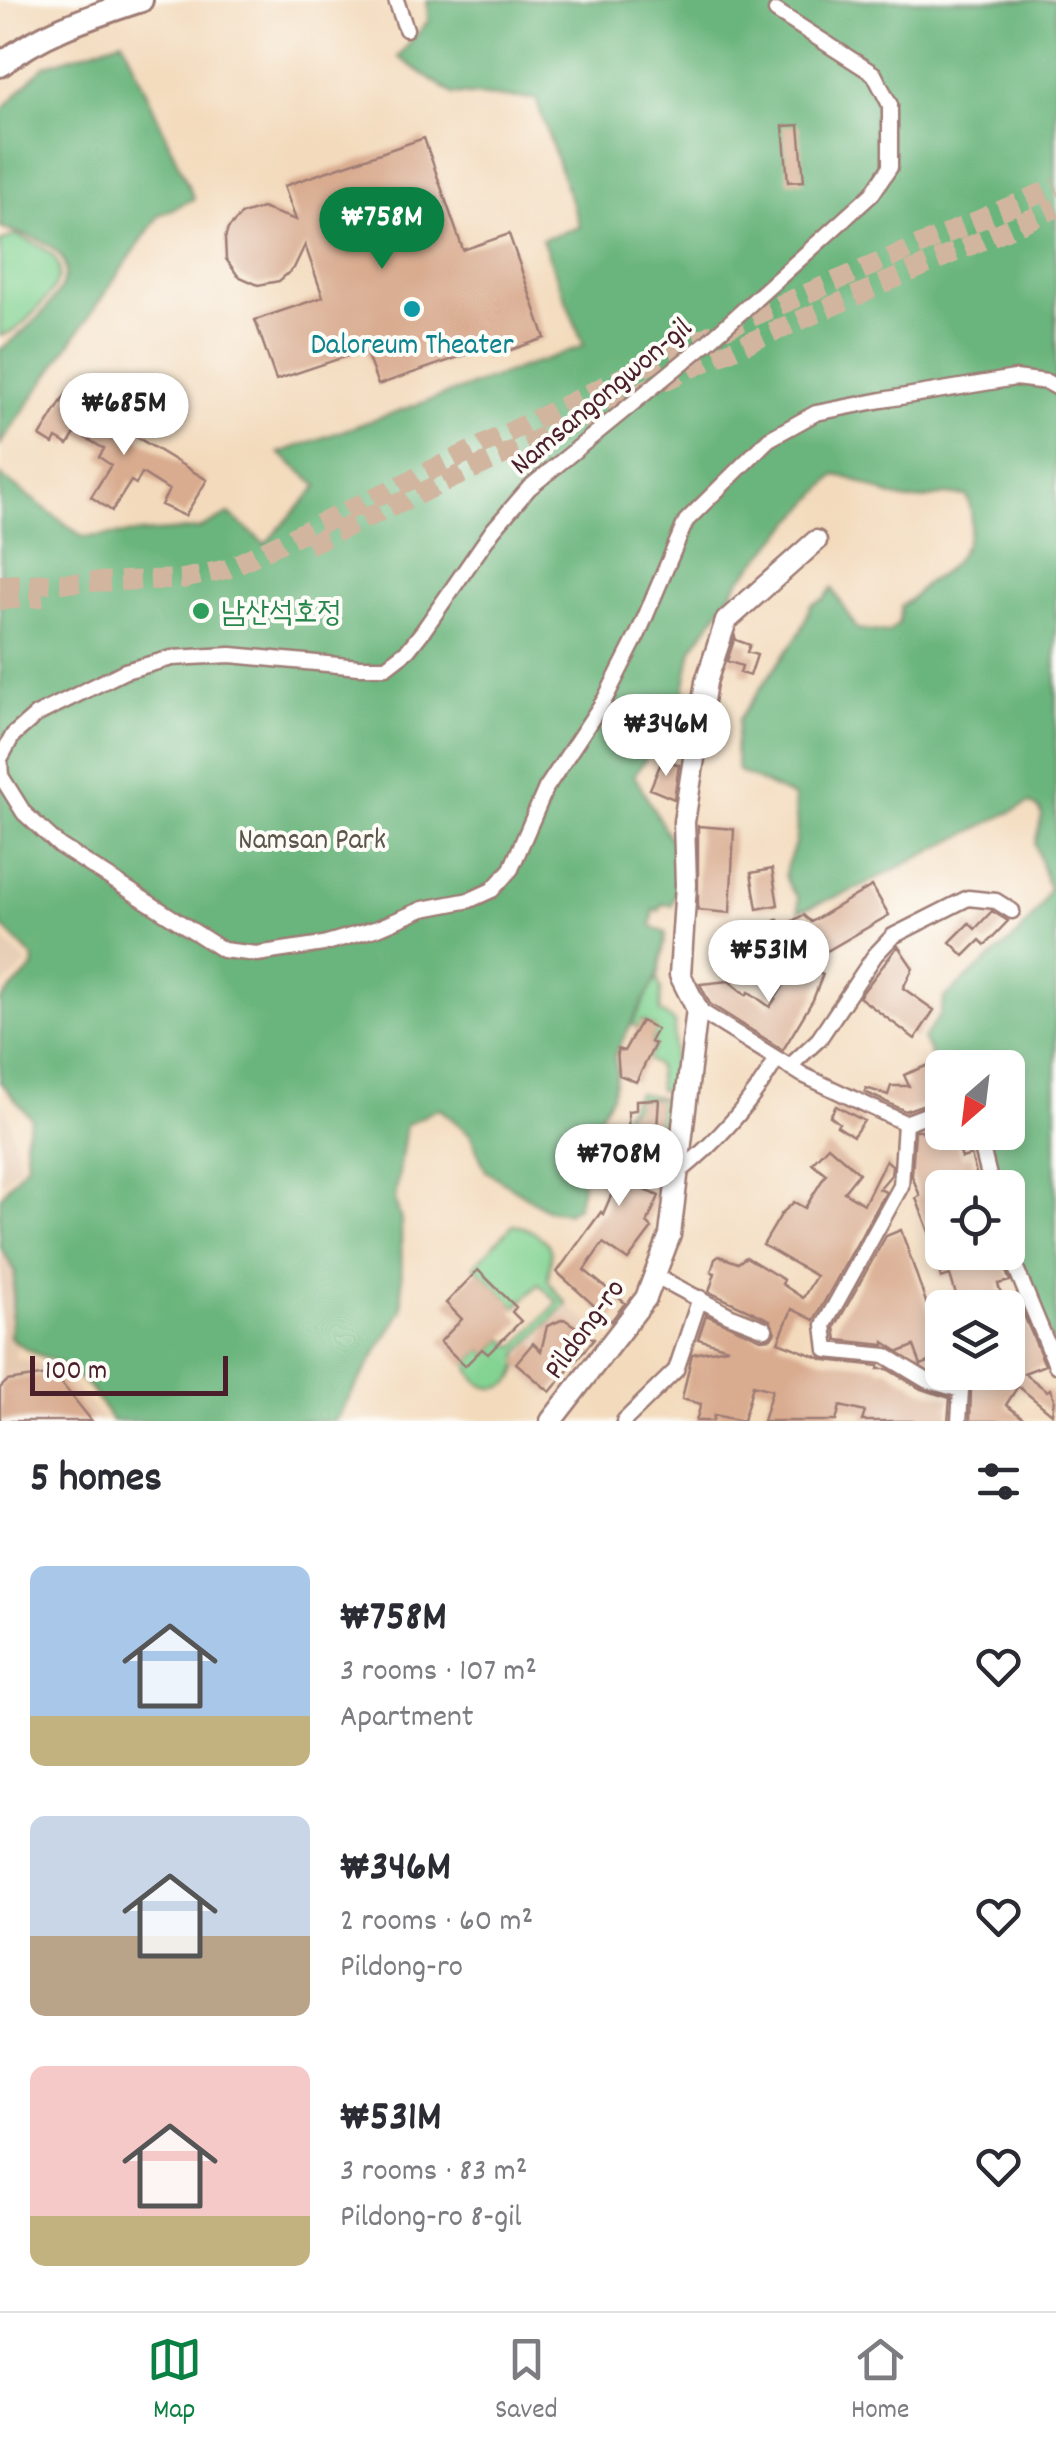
<!DOCTYPE html>
<meta charset="utf-8">
<style>
body{margin:0;font-family:Dekko,"Poor Story",sans-serif;background:#f2f2f3;color:#2b2b33;height:100vh;display:flex;flex-direction:column;font-size:38px;white-space:nowrap}
*{box-sizing:border-box;margin:0}
p{font-size:32px;color:#7c7c81}
.icon{flex:none;width:55px;height:55px;fill:none;stroke:currentColor;stroke-width:2;stroke-linecap:round;stroke-linejoin:round}
.map{position:relative;height:1421px;overflow:hidden}
.panel{display:flex;flex-direction:column;background:#fff;flex:1}
.panel>*{flex:none}
.needle{width:65px;rotate:208deg}
.fabs{position:absolute;left:925px;top:1050px;display:grid;gap:20px}
.fabs a{display:grid;place-items:center;width:100px;height:100px;border-radius:15px;background:#fff;box-shadow:0 5px 15px #0003;font-size:50px}
.scale{position:absolute;left:30px;bottom:25px;width:198px;box-sizing:border-box;padding-left:10px;border:5px solid #4a1f2b;border-top:0;font-size:28px;line-height:35px;white-space:nowrap;color:#4a1f2b;-webkit-text-stroke:8px #fdfcf7;paint-order:stroke}
.price{position:absolute;translate:-50% -85px;padding:0 22px;border-radius:35px;background:#fff;color:#222;font-size:32px;line-height:65px;filter:drop-shadow(0 2px 5px #0008)}
.price::after{content:'';position:absolute;left:50%;top:60px;width:30px;height:22px;margin-left:-15px;background:inherit;clip-path:polygon(0 0,100% 0,50% 100%)}
.price.on{background:#0b8043;color:#fff}
ul{padding:0;list-style:none}
li{display:flex;align-items:center;gap:30px;height:250px;padding:0 30px}
li span{display:grid;place-items:center;flex:none;width:280px;height:200px;border-radius:15px;color:#555}
li>.icon{margin-inline-start:auto}
span .icon{width:120px;height:120px;fill:#fffc;stroke-width:1}
li b{font-size:42px}
h2{display:flex;justify-content:space-between;align-items:center;height:120px;padding:0 30px;font-size:42px}
.menu{display:flex;justify-content:space-around;align-items:center;height:140px;border-top:2px solid #e1e1e2;background:#fff;font-size:28px;color:#7c7c81}
.menu a{display:grid;justify-items:center;gap:5px}
.menu .on{color:#0b8043}
.map>svg:first-child{display:block}
.built{fill:#e6cbb3}
.green{fill:#83d393;stroke:#66795f;stroke-width:2.5;fill-rule:evenodd}
.forest{fill:#6ab57d;stroke:#5a6a54;stroke-width:2.5}
.building{fill:#d9ac90}
.lines{fill:none;stroke-linecap:round;stroke-linejoin:round}
.secondary-tunnel{stroke:#d1b59f;stroke-width:20;stroke-dasharray:20 10;stroke-linecap:butt}
.street-casing{stroke:#9e7c74;stroke-width:19}
.secondary-casing{stroke:#9e7c74;stroke-width:25}
.primary-casing{stroke:#9e7c74;stroke-width:28}
.street{stroke:#fff;stroke-width:14}
.secondary{stroke:#fff;stroke-width:20}
.primary{stroke:#fff;stroke-width:22}
.culture-dot{fill:#0f9aa8;stroke:#fdfcf7;stroke-width:4}
.leisure-dot{fill:#2e9e5b;stroke:#fdfcf7;stroke-width:4}
.labels{text-anchor:middle;stroke-width:8;stroke-linejoin:round;paint-order:stroke}
.culture-label{font-size:30px;fill:#0d838f;stroke:#fdfcf7}
.street-label{font-size:30px;fill:#4a1f2b;stroke:#fdfcf7}
.leisure-label{font-size:30px;fill:#27864d;stroke:#fdfcf7;text-anchor:start}
.park-label{font-size:30px;fill:#5b554a;stroke:#fdfcf7}
</style>
<div class="map">
<svg width="1056" height="1421" viewBox="0 0 1056 1421">
<rect width="100%" height="100%" fill="#fdfcf7"/>
<filter id="ink" filterUnits="userSpaceOnUse"><feTurbulence type="fractalNoise" baseFrequency=".01" numOctaves="2"/><feDisplacementMap in="SourceGraphic" scale="20" xChannelSelector="R" yChannelSelector="G"/><feConvolveMatrix kernelMatrix="1 2 1 2 8 2 1 2 1" color-interpolation-filters="sRGB"/></filter>
<filter id="wash" filterUnits="userSpaceOnUse"><feTurbulence type="fractalNoise" baseFrequency=".0048" numOctaves="4" result="noise"/><feDisplacementMap in="SourceGraphic" scale="40" xChannelSelector="R" yChannelSelector="G"/><feGaussianBlur stdDeviation="2.25" result="paint"/><feColorMatrix in="noise" values="0 0 0 0 0 0 0 0 0 0 0 0 0 0 0 0 0 1.4 0 .05"/><feComposite in="paint" operator="in"/></filter>
<g filter="url(#wash)">
<rect width="100%" height="100%" fill="#f3dabc"/>
<path class="built" d="M0 937 27 963 0 989Z
M0 1099 9 1119 20 1165 0 1184Z
M0 1252 29 1283 15 1358 61 1369 103 1421H0Z
M567 1304 600 1333 548 1396 510 1363Z"/>
<path class="green" d="M15 235C62 252 75 270 38 308 26 321 18 331 0 336V242Z
M657 977 661 990 660 1012 675 1023 672 1080 666 1091 659 1090 657 1066 644 1057 650 1055 655 1045 650 1042 656 1029 642 1020 638 1028 632 1024Z
M638 1093 667 1099 662 1186 658 1187V1148L617 1143 612 1131ZM658 1099V1140H630L628 1111 636 1106V1100Z
M513 1225C527 1226 551 1239 551 1255 551 1264 548 1273 548 1281L567 1304 518 1354C524 1394 475 1401 468 1363L482 1349 488 1354 503 1339 515 1347 558 1302 539 1284 516 1307 474 1266Z"/>
<path class="forest" d="M427 0H1056V1351L1011 1247 1008 1231V1188L997 1187 983 1133 1008 1132V1068H942V1076L923 1039 940 1015 944 998 1018 935 1041 906 1049 889 1035 844 1042 816 1040 809 1029 803 849 892 799 911 798 897C773 871 792 864 796 838 798 825 795 810 794 797L738 771 735 748 739 719 801 631 811 605 824 599 832 588 857 629 888 633 899 623 901 606C912 600 916 593 925 584 931 579 940 576 946 570 967 552 979 520 966 496 946 492 929 500 910 500 884 498 862 478 835 475L739 581 692 649 680 711 634 775 676 849 677 889 672 905 662 904 659 911 654 910 651 926 666 933 659 973 614 1056 617 1072 612 1095 585 1141 580 1167 582 1187 577 1206 567 1213 548 1210 486 1171 470 1134 439 1108 406 1125 395 1200 401 1221 402 1310 335 1421H112C97 1397 85 1376 58 1363 40 1354 25 1351 10 1337L15 1271 0 1247V1197L27 1163 25 1140 31 1118 0 1081V1001L33 968 34 959 0 924V475L83 537 199 529 229 514 265 544 318 486 279 453 584 346 542 239 580 227 536 99 453 94 398 57 428 21Z
M123 40 194 199 159 215 0 445V350C20 335 80 288 62 258 49 238 19 235 0 227V112L44 66Z"/>
<g id="blocks">
<path class="building" d="M799 125 804 181 788 182 783 126Z
M424 138 463 250 509 234 545 338 494 356 491 346 378 385 365 350 276 380 255 320 323 297 305 245 294 268 279 281 258 285 238 276 226 259 225 239 228 229 242 214 262 208 296 220 284 186Z
M66 394 207 480 185 516 161 505 169 490 142 473 136 484 131 481 112 511 91 497 111 465 99 457 104 449 76 432 68 445 56 438 53 444 40 436Z
M735 637 736 640 750 645 747 652 757 655 750 676 740 673 742 666 727 661Z
M663 758 679 765 674 799 650 789Z
M698 826 734 829 730 913 698 910Z
M772 869 778 905 757 909 751 873Z
M872 886 889 915 820 955 812 941 792 952 787 944 769 954 756 932 778 919 782 927 803 915 811 922Z
M992 911 1008 921 985 945 980 940 964 956 950 942 969 923 975 929Z
M898 946 913 968 903 988 934 1010 915 1039 859 997Z
M793 961 823 974 813 1000 783 1050 710 1004 700 984 729 981 746 995 749 992 770 1007 784 985Z
M641 1021 657 1029 650 1042 655 1044 636 1082 619 1075 617 1049 624 1051Z
M931 1064 942 1090V1098L905 1111 865 1092 866 1088 888 1095 891 1086H909L904 1075Z
M659 1099 654 1174 632 1185 659 1196 647 1223 652 1228 628 1260 603 1243 584 1270 625 1303 611 1321 557 1272 601 1212 603 1214 613 1191 597 1183 620 1144 629 1148 628 1111 636 1110V1100Z
M836 1106 864 1121 853 1136 837 1126 839 1123 830 1116Z
M941 1127 946 1139 954 1136 962 1158 971 1155 980 1188H942V1252H998L1010 1281 998 1284 1005 1308H986L984 1303 960 1308 950 1275 941 1278 937 1264 941 1263 916 1198 920 1196 912 1176 915 1130H922L923 1133Z
M828 1146 859 1173 844 1192 864 1204 886 1160 892 1165 891 1175 879 1189 886 1192 814 1320 792 1309 778 1342 825 1360 879 1366 878 1369H887L921 1389 950 1398 948 1421H862L865 1412 840 1406 836 1421H763L772 1390 753 1385 743 1421 714 1415 713 1421H696L701 1404 682 1399 692 1354 728 1348 698 1339 706 1315 761 1339 771 1338 775 1332 770 1320 709 1292 715 1273 711 1272 715 1259 719 1256 738 1263 746 1257 784 1280 782 1284 803 1298 816 1276 763 1245 782 1213 794 1202 805 1208 826 1174 812 1163Z
M901 1230 930 1314 934 1313 942 1335V1372H953L954 1377 938 1372 934 1360 921 1365 914 1346 899 1352 884 1342V1345L837 1340 835 1327 886 1236Z
M478 1270 516 1307 512 1312 521 1321 488 1354 482 1349 465 1366 440 1342 462 1319 446 1303Z
M1021 1308 1045 1365 1024 1373 1047 1391 1050 1389 1054 1399 1052 1414 1018 1386 1006 1405 1027 1421H970L971 1388 981 1372H1008V1314Z
M564 1319 594 1339 550 1392 516 1363 533 1343 541 1351 547 1326Z
M54 1374 92 1421H0V1388L7 1381Z"/>
</g>
</g>
<g filter="url(#ink)">
<use href="#blocks" fill-opacity="0" stroke="#9e7c74" stroke-width="2.5"/>
<g class="lines">
<path class="secondary-tunnel" d="M308 545 716 357 1056 208
M0 585 183 579 227 569 712 334 1056 187
M0 600 43 597"/>
<defs>
<path id="street" d="M396 0 406 29
M0 759 13 735 36 715 125 671 172 658 231 655 359 667H386L408 650 423 631 493 530 529 488 709 341 872 194 890 167V105L874 74 776 11
M0 761 1 776 24 813 60 846 223 950 257 954 323 944 378 928 423 909 470 900 492 890 511 869 546 788 605 699 638 634 686 521 769 439 816 413 882 400 1015 378 1047 382 1056 387
M697 1009 803 1075 905 1123 942 1109
M789 1067 819 1039 875 955 893 936 968 898 996 901 1012 911
M905 1123 901 1186 824 1325 827 1350 886 1356 926 1380 961 1390 959 1421
M978 1132 992 1188
M678 1173C718 1141 750 1105 776 1060
M1008 1249 1056 1365
M656 1276 729 1315 765 1329
M624 1421 676 1370 700 1298"/>
<path id="secondary" d="M551 1421 646 1298 670 1235 697 1009 680 975 686 885 684 822 706 682 726 621 816 541"/>
<path id="primary" d="M0 65C42 32 90 17 141 0"/>
</defs>
<use href="#street" class="street-casing"/>
<use href="#secondary" class="secondary-casing"/>
<use href="#primary" class="primary-casing"/>
<use href="#street" class="street"/>
<use href="#secondary" class="secondary"/>
<use href="#primary" class="primary"/>
</g>
</g>
<circle class="culture-dot" cx="412" cy="309" r="10"/>
<circle class="leisure-dot" cx="201" cy="611" r="10"/>
<g class="labels">
<g class="culture-label">
<text x="412" y="353">Daloreum Theater</text>
</g>
<g class="street-label">
<text transform="translate(600 395) rotate(-40)" y="10">Namsangongwon-gil</text>
<text transform="translate(583 1328) rotate(-54)" y="10">Pildong-ro</text>
</g>
<g class="leisure-label">
<text x="221" y="621">남산석호정</text>
</g>
<g class="park-label">
<text x="312" y="848">Namsan Park</text>
</g>
</g>
</svg>
<div class="fabs">
<a><svg class="needle" viewBox="-14 -14 28 28"><path d="M0-13l5 13h-10z" fill="#e53935"/><path d="M0 13l5-13h-10z" fill="#7c7c81"/></svg></a>
<a><svg class="icon" aria-label="locate" viewBox="0 0 24 24"><circle cx="12" cy="12" r="6"/><path d="M12 2v4M12 18v4M2 12h4M18 12h4"/></svg></a>
<a><svg class="icon" aria-label="layers" viewBox="0 0 24 24"><path d="M12 4l9 5-9 5-9-5zM3 14l9 5 9-5"/></svg></a>
</div>
<div class="scale">100 m</div>
<b class="price on" style="left:382px;top:272px">₩758M</b>
<b class="price" style="left:124px;top:458px">₩685M</b>
<b class="price" style="left:666px;top:779px">₩346M</b>
<b class="price" style="left:769px;top:1005px">₩531M</b>
<b class="price" style="left:619px;top:1209px">₩708M</b>
</div>
<section class="panel">
<h2>5 homes<svg class="icon" aria-label="filters" viewBox="0 0 24 24"><path d="M4 7h16M4 17h16"/><circle cx="9" cy="7" r="2"/><circle cx="15" cy="17" r="2"/></svg></h2>
<ul>
<li><span style="background:linear-gradient(#a9c7e8 75%,#c2b280 0)"><svg class="icon" aria-label="home" viewBox="0 0 24 24"><path d="M3 11l9-7 9 7M6 9v11h12V9"/></svg></span><div><b>₩758M</b><p>3 rooms · 107 m²</p><p>Apartment</p></div><svg class="icon" aria-label="heart" viewBox="0 0 24 24"><path d="M12 20l-8-8c-3-5 5-10 8-4 3-6 11-1 8 4z"/></svg></li>
<li><span style="background:linear-gradient(#c9d6e8 60%,#b9a48a 0)"><svg class="icon" aria-label="home" viewBox="0 0 24 24"><path d="M3 11l9-7 9 7M6 9v11h12V9"/></svg></span><div><b>₩346M</b><p>2 rooms · 60 m²</p><p>Pildong-ro</p></div><svg class="icon" aria-label="heart" viewBox="0 0 24 24"><path d="M12 20l-8-8c-3-5 5-10 8-4 3-6 11-1 8 4z"/></svg></li>
<li><span style="background:linear-gradient(#f6c9c9 75%,#c2b280 0)"><svg class="icon" aria-label="home" viewBox="0 0 24 24"><path d="M3 11l9-7 9 7M6 9v11h12V9"/></svg></span><div><b>₩531M</b><p>3 rooms · 83 m²</p><p>Pildong-ro 8-gil</p></div><svg class="icon" aria-label="heart" viewBox="0 0 24 24"><path d="M12 20l-8-8c-3-5 5-10 8-4 3-6 11-1 8 4z"/></svg></li>
</ul>
</section>
<nav class="menu">
<a class="on"><svg class="icon" aria-label="map" viewBox="0 0 24 24"><path d="M3 6l6-2 6 2 6-2v14l-6 2-6-2-6 2zM9 4v14M15 6v14"/></svg>Map</a>
<a><svg class="icon" aria-label="saved" viewBox="0 0 24 24"><path d="M7 4h10v16l-5-4-5 4z"/></svg>Saved</a>
<a><svg class="icon" aria-label="home" viewBox="0 0 24 24"><path d="M3 11l9-7 9 7M6 9v11h12V9"/></svg>Home</a>
</nav>
